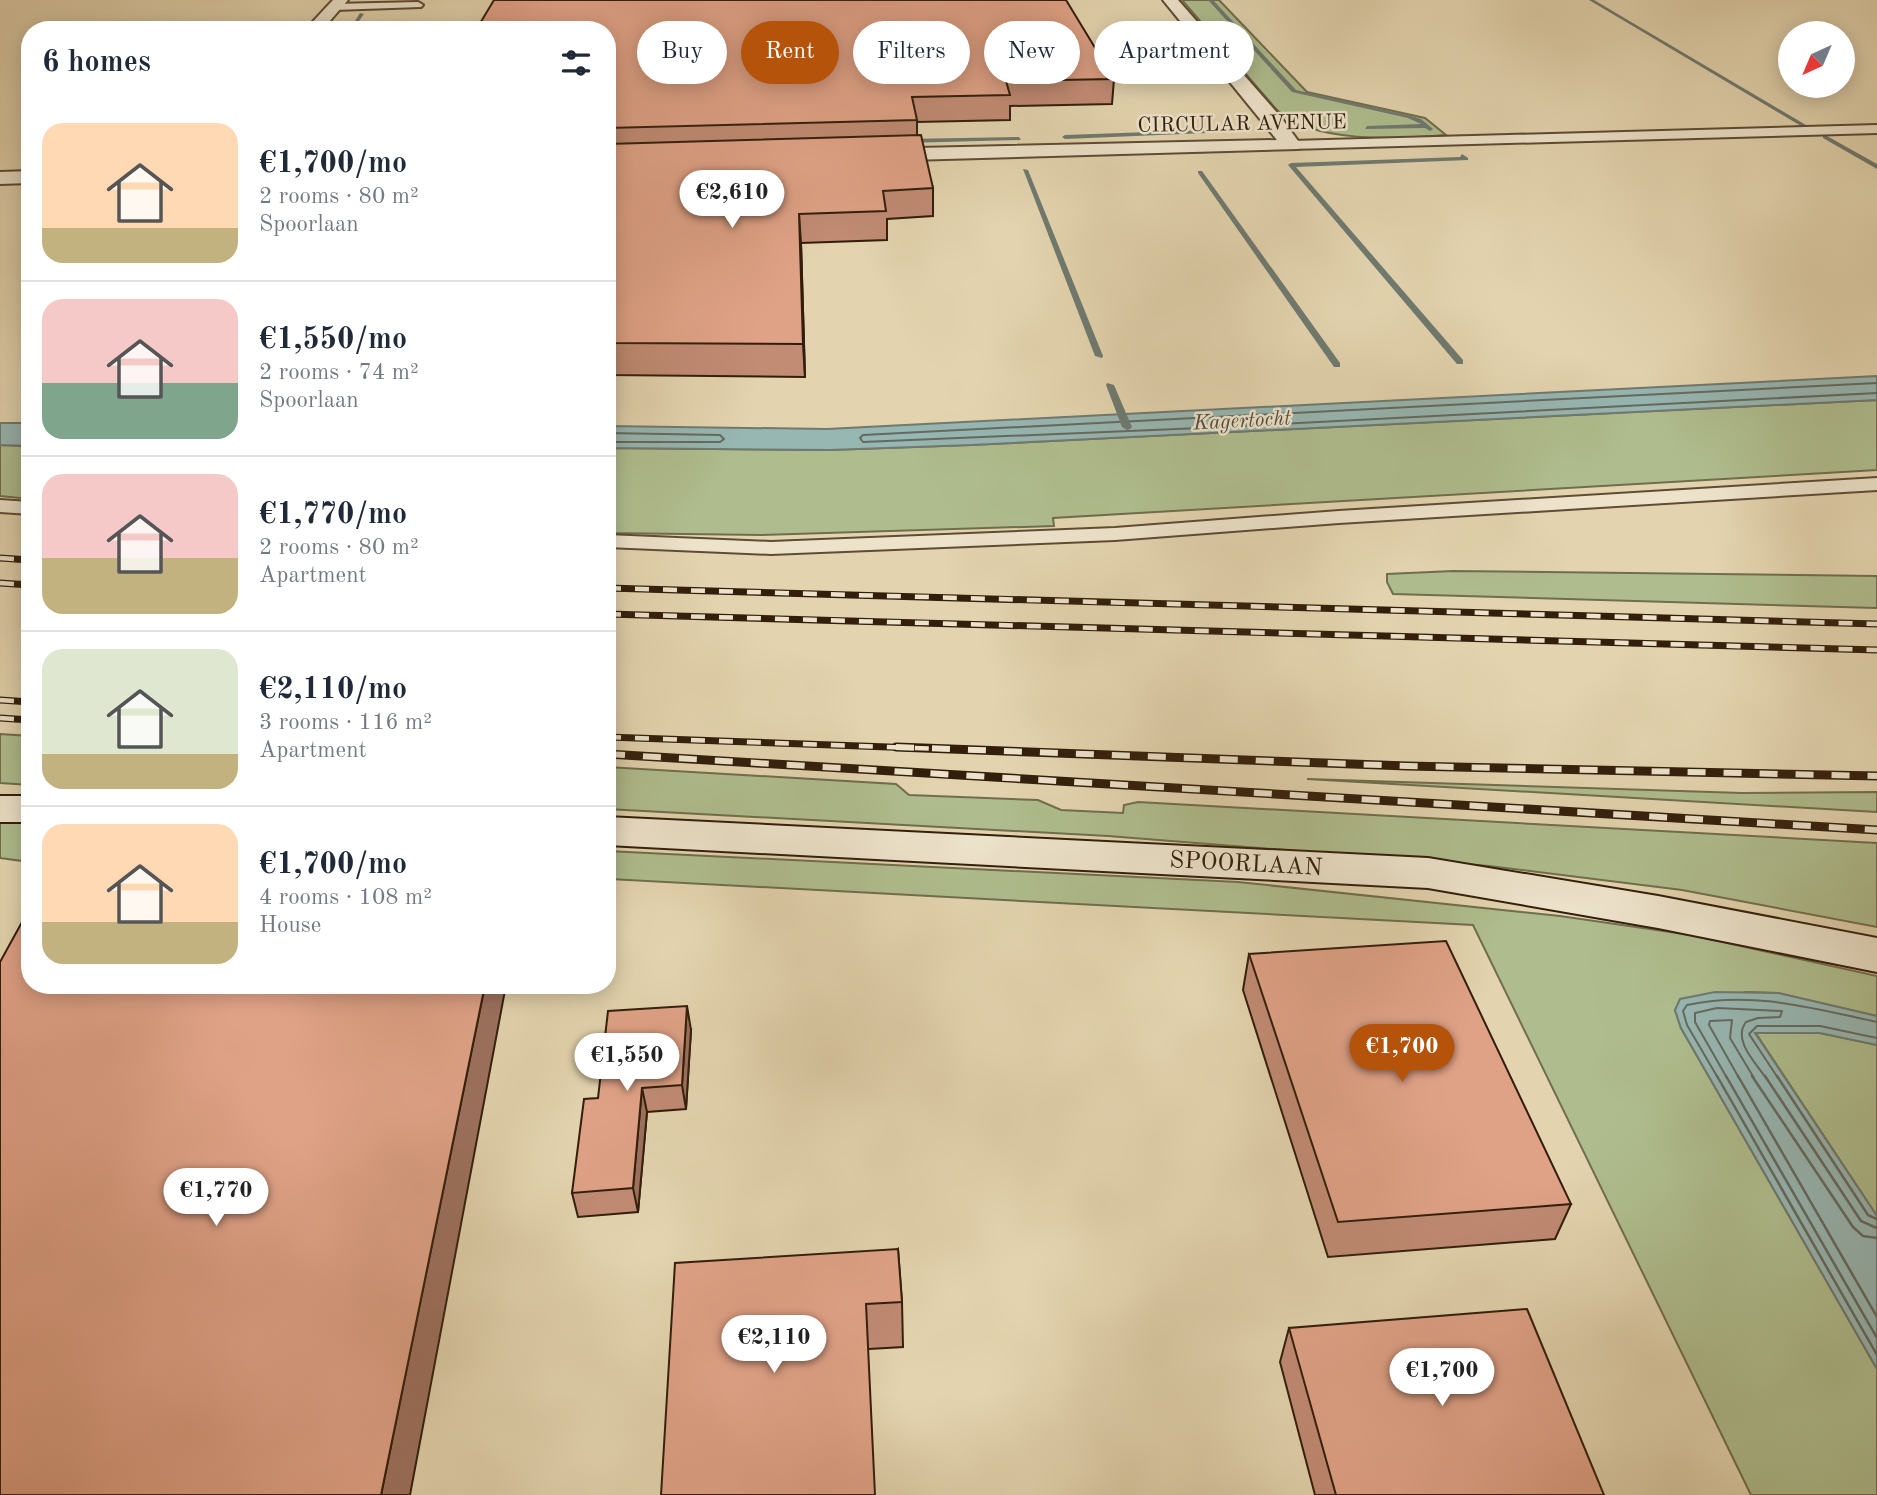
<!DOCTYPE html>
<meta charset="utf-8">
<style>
body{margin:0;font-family:"Old Standard TT",serif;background:#f2f2f3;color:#1f2937;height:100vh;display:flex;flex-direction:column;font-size:26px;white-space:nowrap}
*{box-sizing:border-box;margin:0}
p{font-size:23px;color:#747a83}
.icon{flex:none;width:38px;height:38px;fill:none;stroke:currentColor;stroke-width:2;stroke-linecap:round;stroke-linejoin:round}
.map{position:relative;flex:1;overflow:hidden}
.panel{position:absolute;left:21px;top:21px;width:595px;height:973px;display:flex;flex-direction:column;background:#fff;border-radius:28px;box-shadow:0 4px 18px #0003}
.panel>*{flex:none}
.top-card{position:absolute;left:637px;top:21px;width:665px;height:63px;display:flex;gap:14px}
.needle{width:46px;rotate:224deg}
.fabs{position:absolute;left:1778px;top:21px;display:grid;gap:14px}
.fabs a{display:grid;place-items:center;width:77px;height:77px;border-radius:50%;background:#fff;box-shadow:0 4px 18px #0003;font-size:35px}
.price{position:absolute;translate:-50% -60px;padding:0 16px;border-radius:24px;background:#fff;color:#222;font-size:23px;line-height:46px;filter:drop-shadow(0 2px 4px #0008)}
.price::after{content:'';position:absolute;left:50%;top:42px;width:21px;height:16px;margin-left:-10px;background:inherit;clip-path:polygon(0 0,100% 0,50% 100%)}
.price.selected{background:#b45309;color:#fff}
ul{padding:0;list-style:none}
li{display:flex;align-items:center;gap:21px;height:175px;padding:0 21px}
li+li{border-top:2px solid #e0e1e3}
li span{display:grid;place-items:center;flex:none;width:196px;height:140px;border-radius:21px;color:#555}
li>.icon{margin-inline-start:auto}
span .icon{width:84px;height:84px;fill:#fffc;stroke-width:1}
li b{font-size:30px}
h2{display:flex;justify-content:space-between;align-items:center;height:84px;padding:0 21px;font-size:30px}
.tag{padding:0 24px;border-radius:32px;background:#fff;box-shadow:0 4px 18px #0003;font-size:24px;line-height:63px}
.tag.selected{background:#b45309;color:#fff}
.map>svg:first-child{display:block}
.green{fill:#afbd8e;stroke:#706e4c;stroke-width:2}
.water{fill:#97b7b3;stroke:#6f7a70;stroke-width:2}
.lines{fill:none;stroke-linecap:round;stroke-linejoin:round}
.shore-far1{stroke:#646a5f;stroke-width:2}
.shore{stroke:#646a5f;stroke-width:2.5}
.stream{fill:#6f7a70;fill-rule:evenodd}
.service-casing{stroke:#5e4c34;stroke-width:4}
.minor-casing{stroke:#5e4c34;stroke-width:4}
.secondary-casing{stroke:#321e0b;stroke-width:4}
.service{fill:#ede3cb;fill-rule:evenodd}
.minor{fill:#ede3cb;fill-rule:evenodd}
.secondary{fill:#ede3cb;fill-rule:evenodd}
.rail-far1-casing{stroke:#321e0b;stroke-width:7}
.rail-casing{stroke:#321e0b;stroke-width:9}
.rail-far1{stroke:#ede3cb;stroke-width:4.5;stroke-dasharray:14;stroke-linecap:butt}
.rail{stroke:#ede3cb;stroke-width:6;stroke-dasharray:18;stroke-linecap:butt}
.wall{fill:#c18b74;stroke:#321e0b;stroke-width:2}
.shaded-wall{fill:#9d715e;stroke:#321e0b;stroke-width:2}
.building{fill:#e0a287;stroke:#321e0b;stroke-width:2}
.labels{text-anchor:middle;stroke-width:5;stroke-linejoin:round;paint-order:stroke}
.far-street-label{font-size:21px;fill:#321e0b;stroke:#ede3cb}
.far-water-label{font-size:21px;font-style:italic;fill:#504c3d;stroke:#ede3cb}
.street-label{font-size:24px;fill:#321e0b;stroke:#ede3cb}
</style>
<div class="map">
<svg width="1877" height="1495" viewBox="0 0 1877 1495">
<rect width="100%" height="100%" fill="#e3d4af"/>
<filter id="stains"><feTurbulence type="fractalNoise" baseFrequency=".00286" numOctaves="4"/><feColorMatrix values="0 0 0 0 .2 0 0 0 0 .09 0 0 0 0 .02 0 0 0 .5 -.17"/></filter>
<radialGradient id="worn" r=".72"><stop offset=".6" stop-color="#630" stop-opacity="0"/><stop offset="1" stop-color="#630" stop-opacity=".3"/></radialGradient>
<path class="green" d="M1182 0H1219L1307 92 1425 118 1446 135C1399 139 1312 144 1276 109Z
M1877 400V470L1053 518 1054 526 762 535 607 533V448L830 450 971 445Z
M0 445 30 446V499L0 496Z
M1453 571 1877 576V608L1393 594 1387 582V574Z
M0 734 30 736V785L0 783Z
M607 767 896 784 909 795 1038 800 1061 810 1123 813 1124 805 1138 802 1877 843V927L1682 890 1489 866 1108 836 607 809Z
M1307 779 1742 793 1877 792V812Z
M0 822 30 823V862L0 858Z
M607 851 1238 882 1560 916 1691 935 1877 976V1016L1778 993 1746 992 1675 1010 1681 1028 1877 1369V1495H1751L1473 925 610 879 607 887Z
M1755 1032 1820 1033 1877 1045V1216Z"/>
<path class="water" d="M1877 376V400L971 445 830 450 607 448V426L827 429Z
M0 423H30V446L0 445Z
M1715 992 1778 993 1877 1016V1045L1820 1033H1755L1877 1216V1369L1681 1028 1675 1010 1680 999Z"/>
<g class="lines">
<path class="shore-far1" d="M1877 383 863 435 860 438 863 442 1201 428 1877 393
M607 433 720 435 724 439 720 442H607
M1718 1078 1687 1025 1683 1011 1687 1005C1754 991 1812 1008 1877 1022
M1727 1078 1695 1022V1013L1717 1008 1782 1011 1780 1017 1758 1018 1746 1022C1732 1040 1756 1063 1766 1078
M1739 1078 1709 1025 1710 1021 1732 1020 1730 1038 1754 1078
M1778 1078 1749 1034 1757 1026H1820L1877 1038"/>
<path class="shore" d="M1717 1076 1877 1355
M1726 1076 1877 1338
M1738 1076 1877 1317
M1752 1076 1853 1227 1863 1236 1877 1238
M1765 1076 1861 1221 1877 1228
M1777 1076 1868 1215 1877 1219"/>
<path class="stream" d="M1208 0H1213L1296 90 1411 116 1421 119 1433 129 1430 131 1425 128 1365 129 1367 126 1421 124 1408 118 1292 92Z
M1589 0H1594L1806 125 1801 126Z
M360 13 364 14 359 21H355Z
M1205 130 1207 133 1065 139 1062 137 1065 135Z
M1823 136H1827L1877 164V169L1823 138Z
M1019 137 1021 140 905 143 902 141 905 139Z
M1462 154 1468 158V160L1296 167 1463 360V364H1457L1288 165 1291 163 1460 157Z
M1023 169 1028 170 1103 356 1102 358 1095 356Z
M1198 171H1202L1340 363V367H1334L1198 173Z
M1107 383 1114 385 1132 427 1130 429 1127 430 1122 427 1106 385Z"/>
<defs>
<path id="service" d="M418 2 423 5 421 7 334 10 329 7 334 4Z
M401 24 405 25V29L309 28 314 25Z
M1877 125V133L1291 149 1285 145 1291 141Z
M1877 478V490L1339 523 1115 540 771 554 607 547V535L771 542 1115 528 1339 511Z
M0 500 30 502V514L0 512Z"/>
<path id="minor" d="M333 0H348L322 30H305Z
M1163 0H1178L1280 116 1301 145 1298 149 873 161 863 155 873 149 1277 140Z
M30 171V183L0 184V172Z"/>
<path id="secondary" d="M0 796H30V822H0Z
M607 817 1428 858 1658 896 1877 938V972L1658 928 1428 888 607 845Z"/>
</defs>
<use href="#service" class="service-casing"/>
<use href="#minor" class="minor-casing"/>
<use href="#secondary" class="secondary-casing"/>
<use href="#service" class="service"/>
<use href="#minor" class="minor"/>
<use href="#secondary" class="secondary"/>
<defs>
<path id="rail-far1" d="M0 558 30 560
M0 583 30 585
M607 588 1877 624
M607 614 1877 650
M0 700 30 702
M0 718 30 720
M607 737 944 749"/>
<path id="rail" d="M896 747 1407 766 1877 776
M607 754 1877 830"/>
</defs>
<use href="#rail-far1" class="rail-far1-casing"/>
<use href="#rail" class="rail-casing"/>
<use href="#rail-far1" class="rail-far1"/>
<use href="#rail" class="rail"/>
</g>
<path class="wall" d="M607 30 1114 79 1112 104 1010 106V120L917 122V135L933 188V216L887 219V240L801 243 805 377 607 375Z
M1249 954 1571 1204 1555 1239 1328 1257 1243 990Z
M691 1030 686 1109 647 1112 638 1212 578 1217 572 1193 598 1098Z
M898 1249 902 1302 903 1347 869 1349 661 1495Z
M1289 1328 1604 1495H1315L1280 1362Z"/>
<path class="shaded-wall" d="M799 214 801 243 805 377 803 344Z
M485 985H506L410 1495H381Z
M687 1006 691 1030 686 1109 682 1085Z
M642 1088 647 1112 638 1212 633 1188Z"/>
<path class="building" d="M494 0H1066L1114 79 1006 81 1010 95 912 97 917 120 607 128V30H476Z
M921 135 933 188 883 191 886 211 799 214 803 344 607 343V144Z
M27 913H30V985H485L381 1495H0V962Z
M1446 941 1571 1204 1338 1222 1249 954Z
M687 1006 682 1085 642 1088 633 1188 572 1193 584 1099 598 1098 608 1011Z
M898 1249 902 1302 866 1304 875 1495H661L675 1263Z
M1527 1309 1604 1495H1336L1289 1328Z"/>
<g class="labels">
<g class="far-street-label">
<text transform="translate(1242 123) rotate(-1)" y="7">CIRCULAR AVENUE</text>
</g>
<g class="far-water-label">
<text transform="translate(1242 420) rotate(-3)" y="7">Kagertocht</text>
</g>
<g class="street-label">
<text transform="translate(1246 863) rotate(3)" y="8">SPOORLAAN</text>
</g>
</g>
<rect width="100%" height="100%" filter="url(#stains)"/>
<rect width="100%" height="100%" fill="url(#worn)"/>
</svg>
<div class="fabs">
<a><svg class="needle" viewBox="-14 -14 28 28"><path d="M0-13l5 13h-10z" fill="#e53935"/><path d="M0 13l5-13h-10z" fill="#747a83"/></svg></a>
</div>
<b class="price" style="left:732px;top:230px">€2,610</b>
<b class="price selected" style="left:1402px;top:1084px">€1,700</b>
<b class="price" style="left:627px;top:1093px">€1,550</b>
<b class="price" style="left:216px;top:1228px">€1,770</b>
<b class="price" style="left:774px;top:1375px">€2,110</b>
<b class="price" style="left:1442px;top:1408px">€1,700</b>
<div class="top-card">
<a class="tag">Buy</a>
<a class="tag selected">Rent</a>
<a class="tag">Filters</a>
<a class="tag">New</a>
<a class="tag">Apartment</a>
</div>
<section class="panel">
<h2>6 homes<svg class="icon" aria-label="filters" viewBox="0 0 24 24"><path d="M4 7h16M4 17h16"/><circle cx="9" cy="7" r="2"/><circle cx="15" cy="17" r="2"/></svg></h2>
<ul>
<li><span style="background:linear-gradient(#ffd9b3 75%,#c2b280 0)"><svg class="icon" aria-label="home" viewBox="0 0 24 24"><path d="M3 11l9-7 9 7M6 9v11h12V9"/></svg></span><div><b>€1,700/mo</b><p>2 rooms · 80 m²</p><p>Spoorlaan</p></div></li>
<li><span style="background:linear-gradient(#f6c9c9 60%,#7fa58c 0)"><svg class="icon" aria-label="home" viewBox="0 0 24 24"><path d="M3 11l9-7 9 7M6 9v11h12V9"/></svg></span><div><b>€1,550/mo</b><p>2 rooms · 74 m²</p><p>Spoorlaan</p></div></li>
<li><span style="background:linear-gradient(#f6c9c9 60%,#c2b280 0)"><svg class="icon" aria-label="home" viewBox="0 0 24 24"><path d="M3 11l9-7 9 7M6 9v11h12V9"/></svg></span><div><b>€1,770/mo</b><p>2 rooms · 80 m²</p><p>Apartment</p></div></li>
<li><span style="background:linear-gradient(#dfe7d0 75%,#c2b280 0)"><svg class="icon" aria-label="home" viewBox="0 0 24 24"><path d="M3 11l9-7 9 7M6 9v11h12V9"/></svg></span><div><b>€2,110/mo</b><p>3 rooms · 116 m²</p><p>Apartment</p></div></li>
<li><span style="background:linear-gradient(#ffd9b3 70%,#c2b280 0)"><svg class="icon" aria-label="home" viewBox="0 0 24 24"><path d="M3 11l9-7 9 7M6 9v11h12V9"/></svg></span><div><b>€1,700/mo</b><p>4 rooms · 108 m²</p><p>House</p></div></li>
</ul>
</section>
</div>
